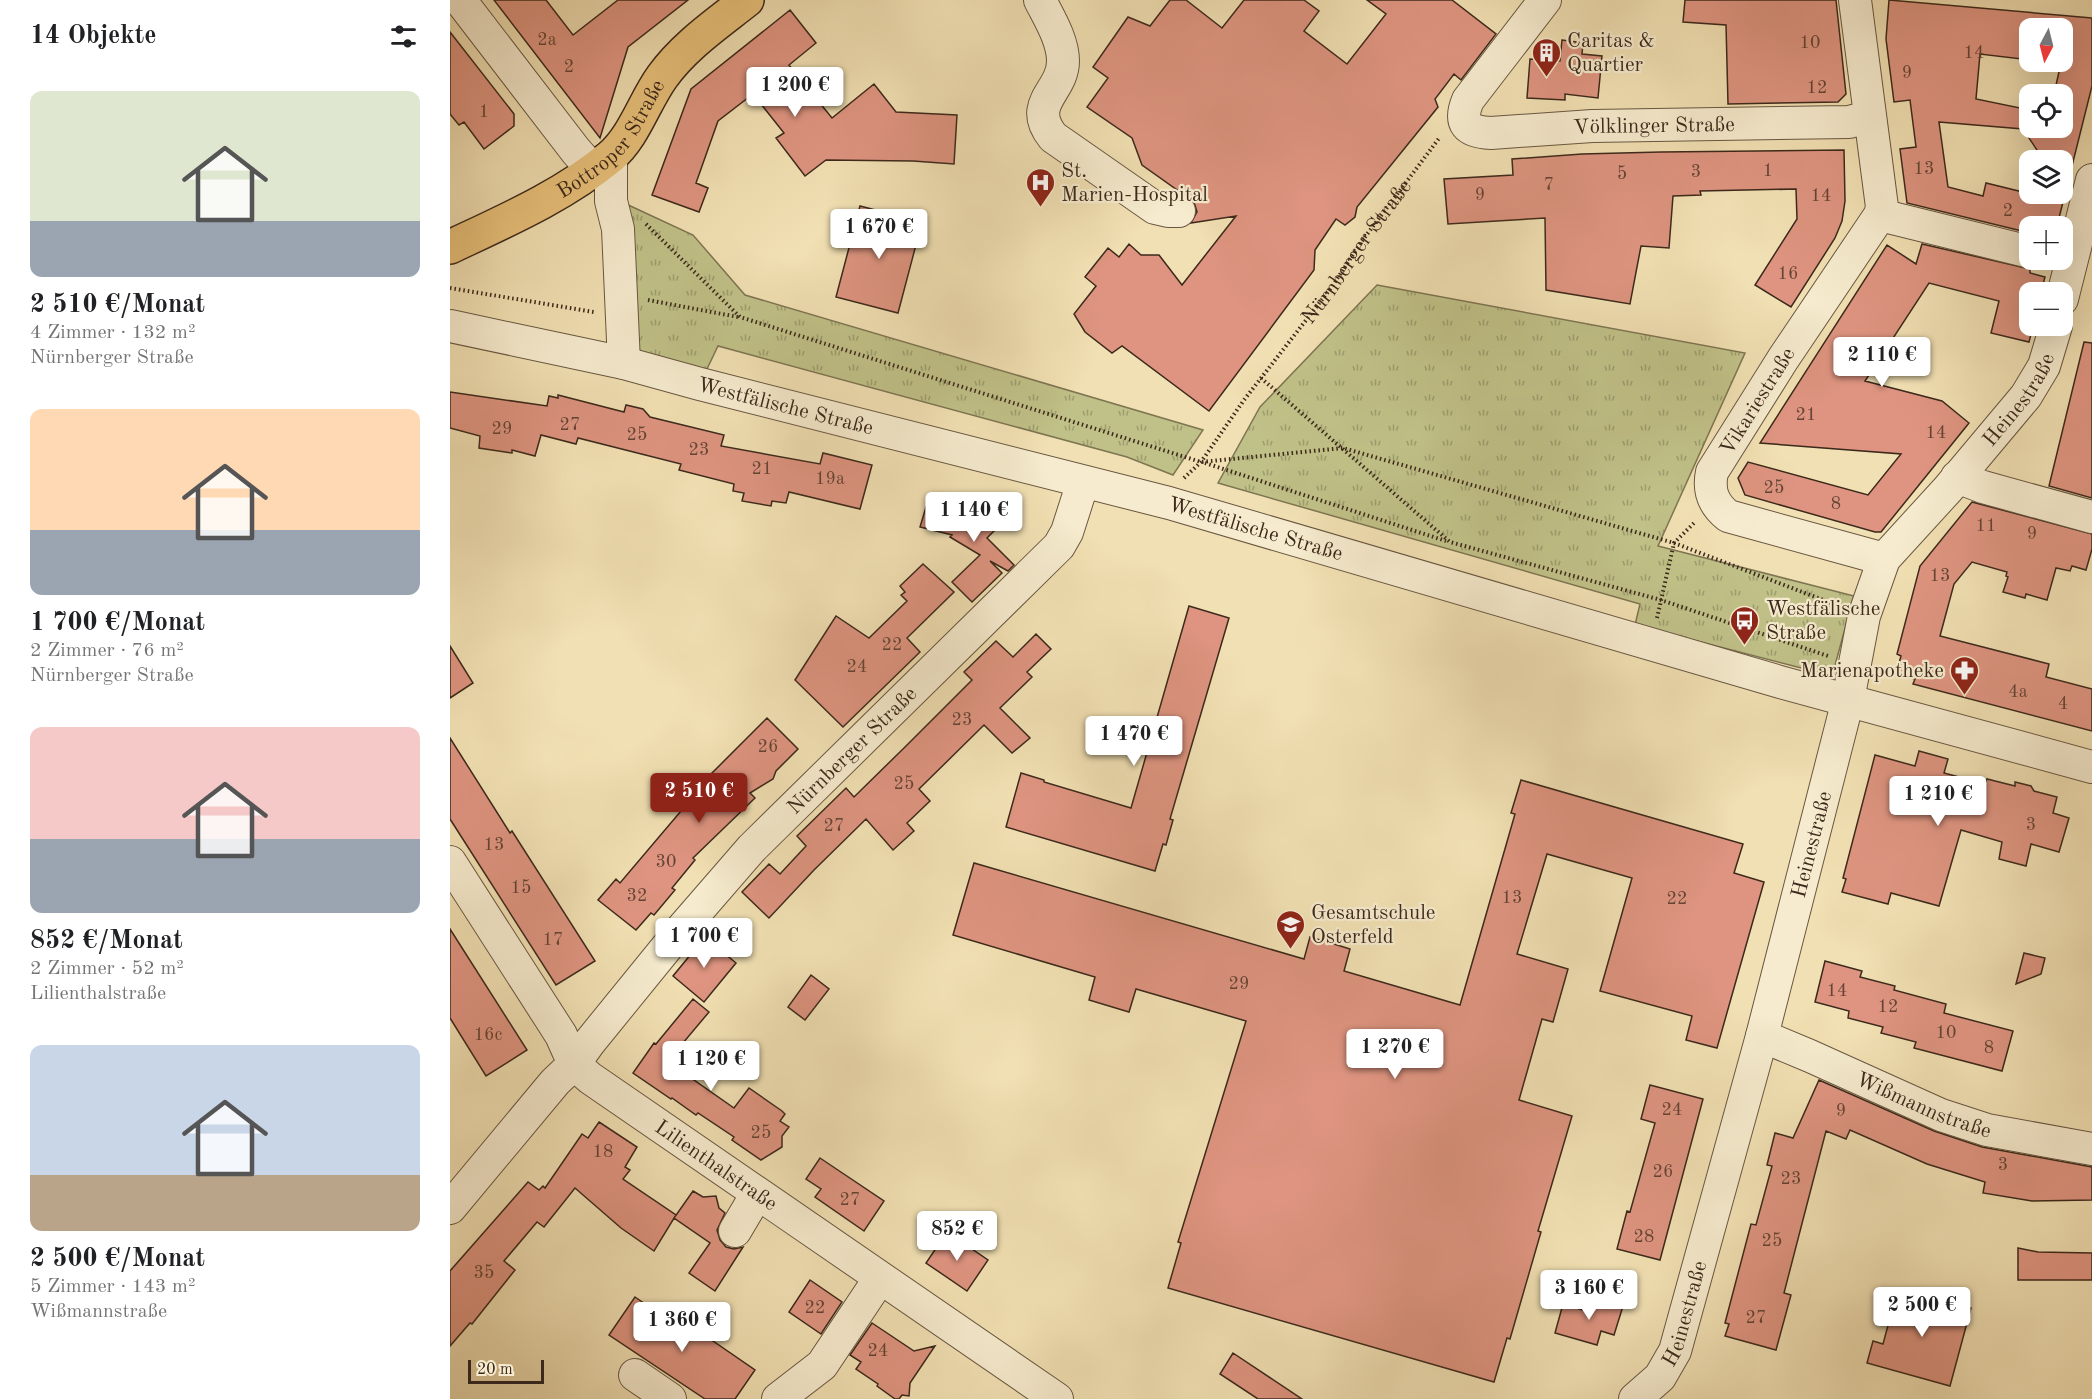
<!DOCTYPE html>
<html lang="de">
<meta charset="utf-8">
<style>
body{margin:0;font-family:"Old Standard TT",serif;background:#f6f6f6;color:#202124;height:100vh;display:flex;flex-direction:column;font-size:22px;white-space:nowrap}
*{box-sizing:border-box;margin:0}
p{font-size:20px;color:#757577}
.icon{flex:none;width:33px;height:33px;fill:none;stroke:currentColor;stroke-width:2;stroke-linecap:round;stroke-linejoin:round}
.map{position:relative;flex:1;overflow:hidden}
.drawer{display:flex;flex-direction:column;background:#fff;width:450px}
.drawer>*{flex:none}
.needle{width:39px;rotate:187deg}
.buttons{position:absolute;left:1569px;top:18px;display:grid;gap:12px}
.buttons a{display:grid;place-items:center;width:54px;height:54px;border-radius:12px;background:#fff;box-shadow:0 6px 24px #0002;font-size:30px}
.scale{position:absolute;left:18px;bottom:15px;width:76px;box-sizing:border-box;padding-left:6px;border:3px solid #3c291b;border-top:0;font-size:16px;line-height:21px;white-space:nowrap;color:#3c291b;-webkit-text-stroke:4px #f6ebce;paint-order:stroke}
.price{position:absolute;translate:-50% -51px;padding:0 14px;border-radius:6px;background:#fff;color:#222;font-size:20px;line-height:39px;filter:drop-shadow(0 2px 3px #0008)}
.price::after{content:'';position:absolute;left:50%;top:36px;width:18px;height:14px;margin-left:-9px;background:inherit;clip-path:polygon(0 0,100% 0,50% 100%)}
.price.selected{background:#8f2418;color:#fff}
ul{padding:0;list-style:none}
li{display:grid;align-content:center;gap:12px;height:318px;padding:0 30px}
li span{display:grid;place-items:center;height:186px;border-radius:12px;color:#555}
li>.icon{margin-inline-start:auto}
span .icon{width:108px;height:108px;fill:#fffc;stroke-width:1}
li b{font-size:26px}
h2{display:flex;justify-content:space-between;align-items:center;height:72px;padding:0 30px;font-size:26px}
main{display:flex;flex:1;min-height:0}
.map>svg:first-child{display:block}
.park{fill:url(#park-tufts);stroke:#7e7552;stroke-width:1.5}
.building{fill:#de9480;stroke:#3c291b;stroke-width:1.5;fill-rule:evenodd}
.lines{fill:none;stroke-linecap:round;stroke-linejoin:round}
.minor-casing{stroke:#695741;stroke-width:34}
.major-casing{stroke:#3c291b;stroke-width:36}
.path{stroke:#3c291b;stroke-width:4;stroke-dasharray:1.5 3;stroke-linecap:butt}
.minor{stroke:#f6ebce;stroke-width:32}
.major{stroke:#e8c07a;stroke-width:33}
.labels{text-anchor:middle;stroke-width:4.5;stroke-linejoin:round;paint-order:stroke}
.number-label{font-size:18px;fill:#644434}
.poi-label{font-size:21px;fill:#3c291b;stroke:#f6ebce;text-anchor:start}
.street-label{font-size:21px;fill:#3c291b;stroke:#f6ebce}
</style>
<main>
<section class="drawer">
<h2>14 Objekte<svg class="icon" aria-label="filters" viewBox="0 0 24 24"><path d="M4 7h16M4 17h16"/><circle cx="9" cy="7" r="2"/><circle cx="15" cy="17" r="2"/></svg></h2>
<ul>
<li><span style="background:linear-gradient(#dfe7d0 70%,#9aa5b1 0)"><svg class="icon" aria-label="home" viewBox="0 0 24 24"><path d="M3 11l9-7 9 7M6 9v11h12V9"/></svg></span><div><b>2 510 €/Monat</b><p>4 Zimmer · 132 m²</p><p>Nürnberger Straße</p></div></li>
<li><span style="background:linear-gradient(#ffd9b3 65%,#9aa5b1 0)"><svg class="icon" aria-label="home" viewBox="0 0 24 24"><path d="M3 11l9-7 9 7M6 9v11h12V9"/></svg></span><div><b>1 700 €/Monat</b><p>2 Zimmer · 76 m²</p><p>Nürnberger Straße</p></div></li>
<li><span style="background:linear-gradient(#f6c9c9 60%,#9aa5b1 0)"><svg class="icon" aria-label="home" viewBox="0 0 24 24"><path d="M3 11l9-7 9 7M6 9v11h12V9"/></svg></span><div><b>852 €/Monat</b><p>2 Zimmer · 52 m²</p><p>Lilienthalstraße</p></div></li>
<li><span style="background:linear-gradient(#c9d6e8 70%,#b9a48a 0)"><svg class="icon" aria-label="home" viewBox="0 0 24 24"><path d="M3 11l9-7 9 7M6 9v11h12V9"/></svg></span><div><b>2 500 €/Monat</b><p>5 Zimmer · 143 m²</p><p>Wißmannstraße</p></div></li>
</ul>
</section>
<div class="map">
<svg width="1642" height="1399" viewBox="0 0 1642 1399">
<defs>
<pattern id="park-tufts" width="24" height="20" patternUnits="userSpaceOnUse" patternTransform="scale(1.5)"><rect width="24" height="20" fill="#c0c188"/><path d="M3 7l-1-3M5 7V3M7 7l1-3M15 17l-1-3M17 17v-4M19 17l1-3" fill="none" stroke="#9d9d6e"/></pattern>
</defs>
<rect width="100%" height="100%" fill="#f1e0b3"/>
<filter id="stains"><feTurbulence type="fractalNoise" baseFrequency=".00333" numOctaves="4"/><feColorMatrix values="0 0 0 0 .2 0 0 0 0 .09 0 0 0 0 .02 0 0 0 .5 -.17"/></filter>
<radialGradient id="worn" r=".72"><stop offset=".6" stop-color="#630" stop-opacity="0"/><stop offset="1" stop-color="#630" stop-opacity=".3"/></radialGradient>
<path class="park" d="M174 203 243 235 295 295 753 430 723 475 677 457 268 346 256 371 178 353Z
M927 285 1295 353 1208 546 1404 596 1382 676 1185 625 1190 604 768 483 810 407Z"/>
<path class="building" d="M44 0H96L123 35 168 0H238L178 47 150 138Z
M720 0H736L772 28 794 0H854L869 11 854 31 897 64 936 14 917 0H1002L1046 34 1011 80 1004 74 985 99 988 107 907 207 905 217 895 225 886 219 865 250 864 270 759 411 672 346 662 353 635 332 624 314 646 286 635 277 658 248 669 257 679 244 691 255H709L732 285 786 216 741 223 747 212 744 202 692 165 682 138 637 107 658 78 643 67 678 17 700 26Z
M1235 0H1386L1396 94 1388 102 1278 104 1276 25 1233 22Z
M1439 0 1642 18V86L1607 226H1580V233L1457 203 1450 149 1466 147 1460 100 1444 102 1436 39ZM1580 28H1612V62H1595L1611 63 1604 94H1612V128H1580V110L1526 99 1530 54 1580 60ZM1489 122 1573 129 1587 150 1584 160H1612V194H1580V182L1577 193 1536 183 1533 196 1498 187Z
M340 10 366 43 339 65 382 118 424 84 446 112 507 115 504 164 463 161 376 160 355 176 326 138 334 133 303 94 268 121 246 183 258 188 249 212 202 195 241 89Z
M0 32 64 114V126L34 149 14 122 9 125 0 114Z
M1112 40 1133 43 1132 54 1152 56 1148 98 1115 94V100L1077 98 1080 59 1110 61Z
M1394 150 1395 201 1392 221 1385 238 1341 307 1305 285 1347 219 1346 189 1250 191 1251 195 1223 196 1219 248 1191 246 1180 304 1096 290 1095 218 998 224 994 179 1063 175 1062 159 1132 154 1211 152Z
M410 206 472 222 448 313 386 297Z
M1472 244 1580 269V273L1595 277 1591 292H1580V326H1583L1579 342 1541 333 1549 301 1479 283 1415 381 1492 401 1519 423 1431 532H1425L1295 495 1288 478 1298 462 1418 495 1451 454 1310 443 1437 245 1466 264Z
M1634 342 1642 343V498L1599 486Z
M0 392 97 406 99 396 108 398V395L174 412 176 405 193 409 200 417 274 435 271 446 370 464 373 453 422 465 410 509 339 492 336 503 322 501 321 506 292 501 294 493 283 491 284 484 229 470 231 464 128 438 126 444 91 435 85 456 62 450V453L29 448 30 436 0 428Z
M544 494 562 513 537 538 564 565 558 571 540 561 552 573 522 602 502 582 530 555 500 537 502 535 470 527 476 507 519 518Z
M1522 502 1642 534V549L1636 570 1622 566 1620 571 1606 568 1597 600 1576 594 1575 598 1553 592 1558 577 1556 576 1557 572 1522 562 1504 584 1490 636 1599 664 1596 677 1642 689V731L1463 684 1465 679 1446 674 1451 656 1447 654 1470 566Z
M473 564 504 592 457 638 470 652 393 727 345 680 386 616 419 638 457 601 451 595 455 592 450 586Z
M739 606 779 618 720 819 723 820 716 845 713 844 705 871 556 827 571 773 594 780V782L681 808Z
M586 634 601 649 577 672 582 677 550 708 580 738 562 753 534 725 469 789 480 801 457 823 464 831 443 850 416 819 364 870 319 918 292 892 319 864 330 874 356 846 347 836 396 788 404 797 454 748 522 680 514 672 546 641 563 657Z
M0 646 23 683 0 698Z
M317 718 348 749 326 771 323 779 300 793 305 798 243 858 245 860 222 888 225 890 204 915 201 913 186 930 148 900 166 879 170 883 231 811 228 807Z
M0 738 60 833 62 831 145 961 106 985 0 819Z
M1469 751 1498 759 1494 773 1535 784 1537 779 1565 786V782L1581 786 1584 791 1607 797 1603 813 1619 818 1609 852 1581 844 1576 866 1549 859 1552 842 1511 830 1489 906 1441 893 1438 904 1392 892 1396 879 1393 878 1425 755 1465 766Z
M1071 780 1293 844 1284 873 1314 882 1267 1048 1236 1040 1242 1016 1150 991 1182 878 1097 854 1067 954 1118 969 1103 1022 1092 1019 1069 1100 1122 1116 1088 1231 1091 1232 1060 1339 1057 1338 1044 1382 718 1288 731 1243 728 1242 796 1021 686 989 679 1012 639 1000 645 977 503 935 524 863 854 959 860 937 884 944 900 949 894 971 1010 1005 1065 814 1061 813Z
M0 929 77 1050 36 1076 0 1018Z
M255 937 286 963 254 1002 223 976Z
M1574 953 1595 958 1591 974 1566 984Z
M1375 961 1412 971 1410 977 1445 986 1444 990 1496 1004 1494 1013 1563 1031 1552 1071 1464 1048 1466 1042 1431 1033 1433 1027 1398 1018 1399 1011 1365 1002Z
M361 975 379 989 355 1020 338 1007Z
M243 999 259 1012 222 1056 242 1069 237 1075 284 1108 299 1088 332 1111 335 1114 330 1121 339 1127 332 1136V1147L311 1160 282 1140 284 1137 248 1113 246 1115 222 1098 221 1099 183 1073 204 1043 206 1044Z
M1369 1080 1484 1131 1532 1147 1642 1167V1200L1582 1201 1533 1193 1535 1182 1477 1164 1400 1130 1396 1139 1376 1131 1334 1293 1341 1295 1326 1350 1275 1336 1279 1324 1275 1323 1301 1224 1306 1225 1322 1166 1317 1165 1325 1133 1343 1138Z
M1200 1085 1253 1099 1210 1260 1167 1249 1177 1211 1180 1212 1205 1123 1191 1119Z
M149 1122 187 1147 175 1167 180 1170 173 1179 226 1215 204 1251 171 1228 125 1188 94 1227 87 1222 54 1261 65 1270 22 1324 20 1323 0 1346V1271L78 1182 89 1190 93 1186 95 1188 132 1134 138 1138Z
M370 1158 434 1201 414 1231 365 1197 371 1189 356 1179Z
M243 1191 253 1197 266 1196 269 1208 275 1213 267 1230 270 1240 276 1247 284 1249 293 1247 265 1291 239 1273 260 1243 224 1218Z
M497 1232 538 1260 517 1291 476 1263Z
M1568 1248 1588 1252 1642 1253V1280H1568Z
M360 1280 392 1302 371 1334 339 1312Z
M1448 1288 1521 1308 1500 1386 1417 1363 1423 1341 1433 1344Z
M185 1297 230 1328 234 1321 305 1370 285 1399H255L159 1335Z
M1144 1299 1173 1306 1164 1335 1151 1331 1147 1345 1105 1333 1113 1304 1140 1312Z
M422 1323 464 1351 485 1346 460 1383 459 1396 452 1395 449 1399H445L427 1386 428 1384 406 1369 411 1362 400 1355Z
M783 1353 852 1399H808L770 1374Z"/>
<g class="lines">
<defs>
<g id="minor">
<path d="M10 0 126 151 142 169"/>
<path d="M590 0C599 18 613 40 613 61 613 92 576 103 603 137L705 208 718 211H729"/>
<path id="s2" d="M1095 0 1018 100C1008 124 1017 132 1041 133L1142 126 1399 122 1419 117"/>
<path d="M1405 0 1432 207 1430 215 1333 359 1262 472C1258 491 1263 504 1278 516L1434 559"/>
<path d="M161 156V201L168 229 174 363"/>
<path d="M1430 215 1580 252"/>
<path d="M1612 299 1642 180"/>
<path id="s3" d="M0 326 174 363 250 384 719 503 1330 682 1642 767"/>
<path d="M1507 477 1533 487 1642 517"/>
<path id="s4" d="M0 862 111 1035 124 1064 140 1078 607 1399"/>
<path id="s5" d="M1312 1036 1360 1056 1491 1115 1537 1130 1642 1149"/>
<path id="s6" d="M0 1208 105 1082 124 1064 139 1043 230 931 302 848 609 546 617 532 633 482"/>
<path d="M285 1231 307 1194"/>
<path d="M185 1375 220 1399"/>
<path d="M328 1399 372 1365 430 1278"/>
<path id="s7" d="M1185 1399 1210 1377 1225 1351 1312 1036 1398 700 1414 616 1434 559 1498 489 1576 396 1594 366 1606 326"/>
</g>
<g id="major">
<path id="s8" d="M0 247C55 221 113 196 160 157 184 137 194 102 212 77 234 46 268 23 297 0"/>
</g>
</defs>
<use href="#minor" class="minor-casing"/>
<use href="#major" class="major-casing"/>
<g class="path">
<path d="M196 224 290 317 751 462 893 448 1224 543 1389 606"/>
<path d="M0 288 144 312"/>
<path d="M198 300 288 317"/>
<path d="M811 378 1000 542 1211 600 1378 656"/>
<path d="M755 463 996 541"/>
<path id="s1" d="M734 478 751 462 794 400 881 288 912 241 990 137"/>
<path d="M1207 618 1224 543 1245 522"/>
</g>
<use href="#minor" class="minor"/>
<use href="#major" class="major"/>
</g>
<defs>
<symbol id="building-pin" viewBox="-11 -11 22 30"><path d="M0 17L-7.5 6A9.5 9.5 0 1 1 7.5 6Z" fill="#8f2418" stroke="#f6ebce"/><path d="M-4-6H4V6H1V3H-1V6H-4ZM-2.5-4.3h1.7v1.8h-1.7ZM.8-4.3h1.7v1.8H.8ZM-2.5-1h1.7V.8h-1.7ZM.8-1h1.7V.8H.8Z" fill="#fff"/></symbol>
<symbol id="hospital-pin" viewBox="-11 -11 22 30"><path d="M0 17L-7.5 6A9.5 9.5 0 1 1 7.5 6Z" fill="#8f2418" stroke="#f6ebce"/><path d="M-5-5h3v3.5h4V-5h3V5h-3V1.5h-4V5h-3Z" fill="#fff"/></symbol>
<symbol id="bus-pin" viewBox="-11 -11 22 30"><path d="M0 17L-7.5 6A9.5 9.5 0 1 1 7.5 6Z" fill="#8f2418" stroke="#f6ebce"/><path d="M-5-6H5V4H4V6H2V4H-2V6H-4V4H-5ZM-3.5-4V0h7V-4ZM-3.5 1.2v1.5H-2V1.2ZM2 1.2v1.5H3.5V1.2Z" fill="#fff"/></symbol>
<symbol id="pharmacy-pin" viewBox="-11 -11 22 30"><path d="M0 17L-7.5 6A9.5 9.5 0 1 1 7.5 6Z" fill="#8f2418" stroke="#f6ebce"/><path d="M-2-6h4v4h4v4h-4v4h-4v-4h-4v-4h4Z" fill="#fff"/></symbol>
<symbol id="school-pin" viewBox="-11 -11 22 30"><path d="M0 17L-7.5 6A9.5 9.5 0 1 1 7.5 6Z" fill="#8f2418" stroke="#f6ebce"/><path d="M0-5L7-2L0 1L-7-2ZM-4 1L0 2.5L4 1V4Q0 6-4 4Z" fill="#fff"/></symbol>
</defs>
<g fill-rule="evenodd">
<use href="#building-pin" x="1080" y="36" width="33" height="45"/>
<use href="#hospital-pin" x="574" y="166" width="33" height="45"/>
<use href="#bus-pin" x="1278" y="604" width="33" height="45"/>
<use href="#pharmacy-pin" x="1498" y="654" width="33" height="45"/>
<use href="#school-pin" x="824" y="908" width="33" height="45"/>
</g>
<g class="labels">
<g class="number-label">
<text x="97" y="45">2a</text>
<text x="1360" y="48">10</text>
<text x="1524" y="58">14</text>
<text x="119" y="72">2</text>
<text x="1457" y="78">9</text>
<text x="1367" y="93">12</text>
<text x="34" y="117">1</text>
<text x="1474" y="174">13</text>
<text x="1318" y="176">1</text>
<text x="1246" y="177">3</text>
<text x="1172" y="179">5</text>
<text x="1099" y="190">7</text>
<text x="1030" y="200">9</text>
<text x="1371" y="201">14</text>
<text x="1558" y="216">2</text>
<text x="1338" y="279">16</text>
<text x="1356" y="420">21</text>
<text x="120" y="430">27</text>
<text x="52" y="434">29</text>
<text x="1486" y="438">14</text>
<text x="187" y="440">25</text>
<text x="249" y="455">23</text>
<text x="312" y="474">21</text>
<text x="380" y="484">19a</text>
<text x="1324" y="493">25</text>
<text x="1386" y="509">8</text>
<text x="1536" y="531">11</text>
<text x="1582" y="539">9</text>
<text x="1490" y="581">13</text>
<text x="442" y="650">22</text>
<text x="407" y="672">24</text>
<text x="1568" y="697">4a</text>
<text x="1613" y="709">4</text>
<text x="512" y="725">23</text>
<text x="318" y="752">26</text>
<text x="454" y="789">25</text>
<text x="1581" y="830">3</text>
<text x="384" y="831">27</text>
<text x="44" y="850">13</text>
<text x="216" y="867">30</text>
<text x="71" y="893">15</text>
<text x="187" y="901">32</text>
<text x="1062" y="903">13</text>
<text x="1227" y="904">22</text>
<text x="103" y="945">17</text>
<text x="789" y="989">29</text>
<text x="1387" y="996">14</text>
<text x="1438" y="1012">12</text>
<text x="1496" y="1038">10</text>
<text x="38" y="1040">16c</text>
<text x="1539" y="1053">8</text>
<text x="1222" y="1115">24</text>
<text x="1391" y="1116">9</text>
<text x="311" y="1138">25</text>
<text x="153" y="1157">18</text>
<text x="1553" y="1170">3</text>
<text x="1213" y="1177">26</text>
<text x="1341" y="1184">23</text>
<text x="400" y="1205">27</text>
<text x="1194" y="1242">28</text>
<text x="1322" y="1246">25</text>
<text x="34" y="1278">35</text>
<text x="365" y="1313">22</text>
<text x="1306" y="1323">27</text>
<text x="428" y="1356">24</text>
</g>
<g class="poi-label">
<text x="1117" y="47">Caritas &amp;<tspan x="1117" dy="24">Quartier</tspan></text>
<text x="611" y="177">St.<tspan x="611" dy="24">Marien-Hospital</tspan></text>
<text x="1316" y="615">Westfälische<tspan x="1316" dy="24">Straße</tspan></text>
<text x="1494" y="677" text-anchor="end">Marienapotheke</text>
<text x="861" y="919">Gesamtschule<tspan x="861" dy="24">Osterfeld</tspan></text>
</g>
<g class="street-label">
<text dy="7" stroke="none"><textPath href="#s2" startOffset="342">Völklinger Straße</textPath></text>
<text dy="7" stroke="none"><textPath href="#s8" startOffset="198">Bottroper Straße</textPath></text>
<text dy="7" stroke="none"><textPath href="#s1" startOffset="285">Nürnberger Straße</textPath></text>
<text dy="7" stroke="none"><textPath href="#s7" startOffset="1092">Heinestraße</textPath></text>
<text transform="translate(1307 401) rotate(-58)" y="7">Vikariestraße</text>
<text dy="7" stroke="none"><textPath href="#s3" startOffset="345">Westfälische Straße</textPath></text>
<text dy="7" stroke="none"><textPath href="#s3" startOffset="831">Westfälische Straße</textPath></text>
<text dy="7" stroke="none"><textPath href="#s6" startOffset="610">Nürnberger Straße</textPath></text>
<text dy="7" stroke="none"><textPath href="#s7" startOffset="588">Heinestraße</textPath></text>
<text dy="7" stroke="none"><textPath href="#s5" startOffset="176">Wißmannstraße</textPath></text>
<text dy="7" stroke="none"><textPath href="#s4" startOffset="412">Lilienthalstraße</textPath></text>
<text dy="7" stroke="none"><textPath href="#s7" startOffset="102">Heinestraße</textPath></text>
</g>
</g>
<rect width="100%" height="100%" filter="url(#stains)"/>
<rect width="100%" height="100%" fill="url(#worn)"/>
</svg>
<div class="buttons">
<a><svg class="needle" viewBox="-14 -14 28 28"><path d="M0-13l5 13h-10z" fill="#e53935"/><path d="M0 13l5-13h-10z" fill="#757577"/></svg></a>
<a><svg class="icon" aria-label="locate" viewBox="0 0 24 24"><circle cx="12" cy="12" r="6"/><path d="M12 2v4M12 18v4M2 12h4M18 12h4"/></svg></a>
<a><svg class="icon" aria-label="layers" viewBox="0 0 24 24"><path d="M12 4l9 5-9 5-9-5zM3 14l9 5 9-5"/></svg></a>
<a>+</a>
<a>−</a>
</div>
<div class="scale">20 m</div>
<b class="price" style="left:345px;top:118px">1 200 €</b>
<b class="price" style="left:429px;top:260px">1 670 €</b>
<b class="price" style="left:1432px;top:388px">2 110 €</b>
<b class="price" style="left:524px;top:543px">1 140 €</b>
<b class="price" style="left:684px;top:767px">1 470 €</b>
<b class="price selected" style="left:249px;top:824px">2 510 €</b>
<b class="price" style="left:1488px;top:827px">1 210 €</b>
<b class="price" style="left:254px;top:969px">1 700 €</b>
<b class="price" style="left:945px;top:1080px">1 270 €</b>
<b class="price" style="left:261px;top:1092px">1 120 €</b>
<b class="price" style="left:507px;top:1262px">852 €</b>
<b class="price" style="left:1139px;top:1321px">3 160 €</b>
<b class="price" style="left:1472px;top:1338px">2 500 €</b>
<b class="price" style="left:232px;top:1353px">1 360 €</b>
</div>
</main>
